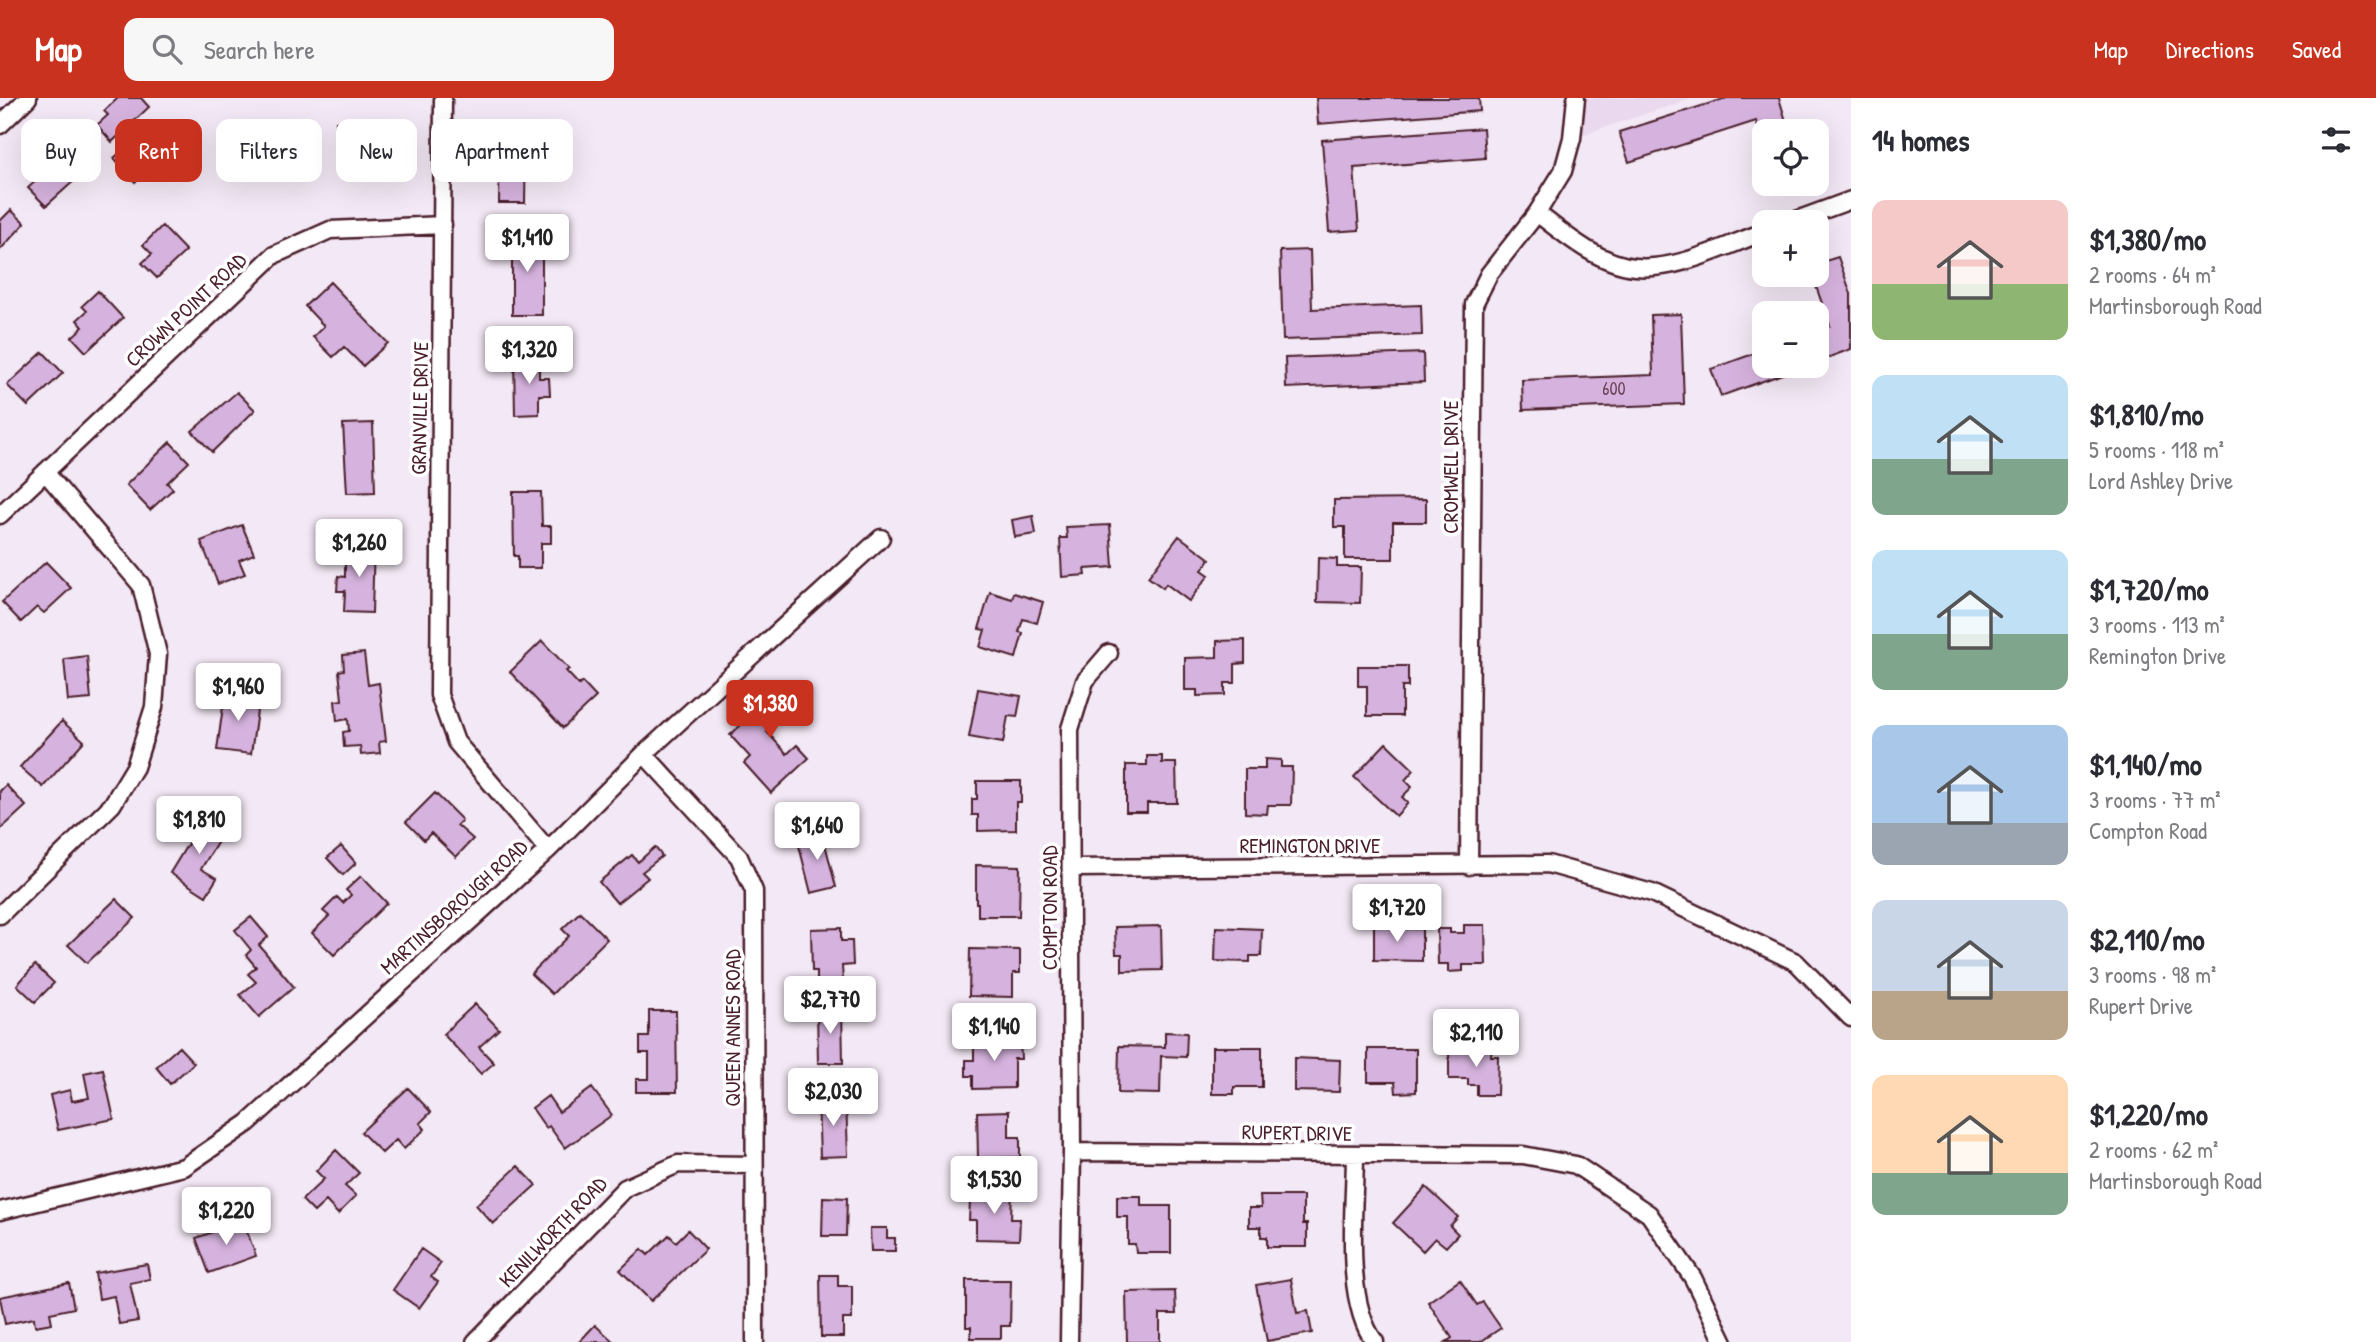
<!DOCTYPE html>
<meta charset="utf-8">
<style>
body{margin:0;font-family:"Patrick Hand",sans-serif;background:#f7f7f7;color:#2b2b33;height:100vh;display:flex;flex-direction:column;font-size:26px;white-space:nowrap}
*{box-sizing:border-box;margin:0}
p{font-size:23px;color:#7c7c81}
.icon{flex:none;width:38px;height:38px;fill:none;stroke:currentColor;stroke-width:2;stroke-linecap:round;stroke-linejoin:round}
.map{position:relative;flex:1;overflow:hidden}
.sheet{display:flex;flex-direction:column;background:#fff;width:525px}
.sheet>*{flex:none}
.guide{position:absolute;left:21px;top:21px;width:665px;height:63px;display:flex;gap:14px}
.fabs{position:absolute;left:1752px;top:21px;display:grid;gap:14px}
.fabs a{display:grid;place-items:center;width:77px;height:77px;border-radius:14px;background:#fff;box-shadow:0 7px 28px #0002;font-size:35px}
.price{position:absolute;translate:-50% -60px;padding:0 16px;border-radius:7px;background:#fff;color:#222;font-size:23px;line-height:46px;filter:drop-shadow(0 2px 4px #0008)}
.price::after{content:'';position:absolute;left:50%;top:42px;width:21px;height:16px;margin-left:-10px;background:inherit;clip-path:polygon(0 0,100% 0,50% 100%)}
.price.active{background:#c8321e;color:#fff}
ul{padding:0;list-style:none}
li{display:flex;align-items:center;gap:21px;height:175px;padding:0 21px}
li span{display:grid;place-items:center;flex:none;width:196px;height:140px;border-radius:14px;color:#555}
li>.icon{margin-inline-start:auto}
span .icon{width:84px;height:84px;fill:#fffc;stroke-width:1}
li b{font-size:30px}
h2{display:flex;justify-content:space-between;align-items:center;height:84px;padding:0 21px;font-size:30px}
.tag{padding:0 24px;border-radius:14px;background:#fff;box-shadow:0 7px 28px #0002;font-size:24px;line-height:63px}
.tag.active{background:#c8321e;color:#fff}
header{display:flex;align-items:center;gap:42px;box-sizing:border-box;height:98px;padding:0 35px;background:#c8321e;color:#fff}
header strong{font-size:33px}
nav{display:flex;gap:38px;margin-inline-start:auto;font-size:24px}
.search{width:490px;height:63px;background:#f7f7f7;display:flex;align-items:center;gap:18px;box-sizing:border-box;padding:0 24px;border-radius:14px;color:#7c7c81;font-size:26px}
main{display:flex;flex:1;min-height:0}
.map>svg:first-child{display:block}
.built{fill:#ead8ee}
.building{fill:#d6b3de;stroke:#4a1f2b;stroke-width:2}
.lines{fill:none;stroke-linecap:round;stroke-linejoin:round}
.minor-casing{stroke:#4a1f2b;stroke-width:21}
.minor{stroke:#fff;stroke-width:16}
.labels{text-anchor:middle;stroke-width:7;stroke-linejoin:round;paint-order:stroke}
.number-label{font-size:18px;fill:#6d4458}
.street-label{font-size:21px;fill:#4a1f2b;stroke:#fff}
</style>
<header>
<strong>Map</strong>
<div class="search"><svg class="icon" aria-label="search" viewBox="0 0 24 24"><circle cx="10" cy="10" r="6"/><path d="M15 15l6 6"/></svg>Search here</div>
<nav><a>Map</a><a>Directions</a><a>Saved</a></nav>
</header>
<main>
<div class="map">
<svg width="1851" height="1244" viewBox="0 0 1851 1244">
<rect width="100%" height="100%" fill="#f3e8f5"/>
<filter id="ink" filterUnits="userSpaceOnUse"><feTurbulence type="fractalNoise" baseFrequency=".0143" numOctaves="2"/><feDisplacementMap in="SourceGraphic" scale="14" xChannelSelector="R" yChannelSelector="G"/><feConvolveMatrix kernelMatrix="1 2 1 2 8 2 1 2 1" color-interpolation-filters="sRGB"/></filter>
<g filter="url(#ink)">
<path class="built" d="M1576 0H1693L1572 40Z"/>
<path class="building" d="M118 0H141L149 9 112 44 97 27 108 17 104 13Z
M1316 0H1479L1480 13 1318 26Z
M1727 0H1779L1789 33H1764V49L1756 23 1629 64 1619 34Z
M357 23 358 52 337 53 336 24Z
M1483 30 1485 60 1354 70 1359 132 1329 134 1322 42Z
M500 41 526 42 525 105H499Z
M124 51 145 75 135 84 114 60Z
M68 54 85 73 46 108 28 90Z
M11 112 25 125 0 152V123Z
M162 128 186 153 157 180 142 165 152 156 143 147Z
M512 134H542V217H512Z
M1310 152 1312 211 1421 207 1422 237 1283 242 1280 153Z
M1838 159 1851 196V251L1816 264V233L1830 228 1812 177H1816V166Z
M330 184 388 245 363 268 344 249 333 259 313 239 324 228 305 208Z
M98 193 123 220 86 254 72 239 83 229 77 222 87 213 82 208Z
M1681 216 1684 306 1523 312 1522 282 1653 277 1651 217Z
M1764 252V268H1805L1721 298 1711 271Z
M43 254 63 275 28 308 7 287Z
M1423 255 1424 284 1286 290 1285 260Z
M514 260H539V280H549L550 297H539V316L515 317Z
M237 294 255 312 212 354 192 333Z
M373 325 375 394 347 395 343 326Z
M170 344 189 364 167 385 173 391 150 412 126 387Z
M513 394H541L542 428H551V445H541V470H518V458H514Z
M1426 401V424H1393V461H1345V429H1334V402Z
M1033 418 1036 436 1015 439 1012 422Z
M242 427 254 456 239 462 245 476 218 486 201 443Z
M1110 427 1113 469 1085 471 1086 477 1062 479 1060 440H1067L1066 429Z
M1179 438 1210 461 1202 472 1209 477 1189 503 1166 486 1163 490 1148 479Z
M353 443 374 444 372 515 344 514 345 493H337L338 478 345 479V462H352Z
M1318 460 1337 461V469H1361L1360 505 1317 504Z
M46 464 71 490 44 515 37 509 21 524 2 504Z
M990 494 1012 501 1014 495 1043 504 1037 525 1023 521 1019 534 1023 535 1016 560 980 549 985 532 979 531Z
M1245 542V565L1235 566V585H1225V597L1197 598V592H1185V560L1217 559V543Z
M542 543 569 571 566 573 579 587 582 584 596 599 563 630 510 574Z
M364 555 368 587 379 585 386 643 379 644 380 655 361 657 360 648 344 649 343 634 349 633 348 621 337 623 335 603 342 602 339 573 344 572 343 557Z
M87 558 91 601 68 603 64 561Z
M1358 568H1408V589H1402V618H1367V588H1358Z
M789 583 805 600 767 634 787 656 797 647 809 660 771 695 744 665 750 659 730 637Z
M978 591 1021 598 1017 619 1008 618 1003 645 969 639Z
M225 594 259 599 251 656 217 652Z
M62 623 84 643 43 689 20 669Z
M1386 645 1414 672 1405 682 1412 689 1402 699 1408 705 1396 718 1354 679Z
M1147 658H1162V665H1176L1177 705H1147V714H1126V667H1147Z
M1265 661 1281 662V669H1292L1291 707H1268L1267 716 1245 715V671H1265Z
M977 683H1021V704H1016V732L978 733V717H972V701H977Z
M6 687 26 708 0 732V693Z
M435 695 462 722 457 727 473 741 456 759 431 735 424 742 406 724Z
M206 716 227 729 201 771 217 780 206 798 170 775Z
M822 734 836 789 811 795 797 740Z
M341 748 356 765 343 777 327 760Z
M655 749 662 758 642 774 648 780 617 805 599 784 632 757 638 764Z
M976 767 1020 768 1019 818H978V805H976Z
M361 778 387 805 334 857 312 835 329 818 323 813 337 799 343 805 351 797 346 792Z
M116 801 135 820 87 865 68 847Z
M580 814 607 841 552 896 531 876 569 838 562 831Z
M251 819 268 839 259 847 294 889 259 919 240 897 256 884 248 876 256 869 246 857 251 852 235 832Z
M1374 827H1393V830L1422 831V863L1374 862Z
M1464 827H1485L1486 867H1463V873L1448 874V866H1438L1437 831H1450V835H1464Z
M1161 828 1162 872 1122 873V856H1116L1115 829Z
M1216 829 1262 831 1261 858H1250V864L1215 863Z
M841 830V843H852L853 867 842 868 843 883 817 884V873H812L811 831Z
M970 851 1020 852V875H1013V899L969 898Z
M35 867 54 885 35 904 17 887Z
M475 906 499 931 479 949 494 965 481 976 443 936Z
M842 910 843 965H818L817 911Z
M649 913H676L677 994H636V981H649V955H640V939H649Z
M1165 934 1187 935 1186 959 1161 958 1160 996 1118 995 1119 948 1165 949Z
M1020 940 1021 961H1014V990L973 991V978H966V962H974V941Z
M1479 946 1492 947 1491 958H1498L1497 997H1477V987H1468V981H1449V953H1479Z
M179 949 194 965 170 986 156 969Z
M1212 949H1262V989H1234V996H1212Z
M1368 951H1416V994L1396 995 1395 984H1368Z
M1294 960 1340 962 1339 994 1294 993Z
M103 971 114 1021 58 1032 50 997 70 992 72 1003 89 1000 84 975Z
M408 990 431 1014 420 1025 425 1031 404 1051 396 1042 382 1055 361 1034Z
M592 990 612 1017 565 1050 549 1028 546 1030 532 1010 548 998 559 1014Z
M846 1001 848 1058 820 1059 818 1002Z
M1009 1013V1039H1020V1059L978 1060 977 1014Z
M336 1052 359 1075 345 1088 356 1098 338 1116 326 1103 314 1114 302 1102 324 1081 316 1073Z
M518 1068 536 1087 493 1126 476 1107Z
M1426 1089 1458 1119 1450 1128 1458 1136 1446 1149 1435 1140 1423 1153 1393 1125Z
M976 1092H1012L1011 1121H1020L1019 1142 976 1141V1122H969L970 1103H975Z
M1117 1098H1141V1108H1171V1155H1136L1135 1146H1128V1119H1117Z
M1260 1098H1303V1126H1307V1149H1267V1139H1261V1129H1249V1110H1261Z
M823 1099 847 1100 846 1138H822Z
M243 1123 256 1158 209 1175 196 1140Z
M870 1130H887V1140H895V1153H871Z
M688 1132 706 1151 651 1203 620 1172 642 1151 648 1157 669 1137 676 1144Z
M421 1151 441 1165 431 1179 438 1184 419 1210 393 1192Z
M147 1166 150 1181 130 1185 138 1223 119 1226 114 1198 99 1201 95 1175Z
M820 1177H838V1188H852V1221H843V1239H821Z
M1291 1181 1297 1215 1308 1213 1312 1235 1267 1243 1256 1187Z
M966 1182H1011L1010 1228H1001V1240H971V1229H966Z
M1460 1182 1477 1207 1483 1204 1501 1230 1480 1244H1446L1452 1240 1428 1204Z
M69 1185 74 1210 50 1215 52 1225 35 1228 34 1220 5 1226 0 1199Z
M1175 1193 1176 1216H1160V1244H1127L1126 1194Z
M595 1227 614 1244H579Z"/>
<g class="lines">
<defs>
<path id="minor" d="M443 0 439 597 456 644 548 752
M0 27 28 0
M1537 115C1564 136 1599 166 1635 169 1677 173 1725 148 1764 134
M1791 124 1851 102
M0 417 274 157 330 132 443 127
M644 656 739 759 754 793 755 1244
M1469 768 1474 206 1489 176 1537 115 1563 73 1572 40 1576 0
M1071 770 1548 766 1652 795 1796 864 1851 920
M0 817 112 707 135 669 154 609 158 556 141 487 45 374
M1072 1054 1523 1057 1576 1067 1649 1116 1693 1180 1724 1244
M1355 1056C1355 1108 1343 1203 1375 1244
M0 1113 184 1069 248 1025 548 752 644 656 881 440
M475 1244 625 1090 678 1066 754 1067
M1069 1244 1072 1054 1070 631 1085 583 1109 555"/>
</defs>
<use href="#minor" class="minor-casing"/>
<use href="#minor" class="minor"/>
</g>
</g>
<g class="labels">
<g class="number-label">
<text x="1614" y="297">600</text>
</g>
<g class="street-label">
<text transform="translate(186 212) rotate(-43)" y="7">CROWN POINT ROAD</text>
<text transform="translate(420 310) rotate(-89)" y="7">GRANVILLE DRIVE</text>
<text transform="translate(1451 369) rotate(-90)" y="7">CROMWELL DRIVE</text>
<text x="1310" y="755">REMINGTON DRIVE</text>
<text transform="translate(454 809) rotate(-42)" y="7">MARTINSBOROUGH ROAD</text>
<text transform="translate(1050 810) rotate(-90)" y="7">COMPTON ROAD</text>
<text transform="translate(733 930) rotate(-90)" y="7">QUEEN ANNES ROAD</text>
<text transform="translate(1297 1035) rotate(1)" y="7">RUPERT DRIVE</text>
<text transform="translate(553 1134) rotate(-46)" y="7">KENILWORTH ROAD</text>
</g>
</g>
</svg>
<div class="fabs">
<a><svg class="icon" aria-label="locate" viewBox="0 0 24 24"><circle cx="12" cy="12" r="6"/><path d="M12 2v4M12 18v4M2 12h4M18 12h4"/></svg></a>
<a>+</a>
<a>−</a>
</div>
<b class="price" style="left:527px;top:176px">$1,410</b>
<b class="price" style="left:529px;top:288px">$1,320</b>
<b class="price" style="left:359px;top:481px">$1,260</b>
<b class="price" style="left:238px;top:625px">$1,960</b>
<b class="price active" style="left:770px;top:642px">$1,380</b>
<b class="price" style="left:199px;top:758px">$1,810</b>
<b class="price" style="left:817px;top:764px">$1,640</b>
<b class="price" style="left:1397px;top:846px">$1,720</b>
<b class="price" style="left:830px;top:938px">$2,770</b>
<b class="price" style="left:994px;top:965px">$1,140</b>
<b class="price" style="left:1476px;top:971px">$2,110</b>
<b class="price" style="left:833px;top:1030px">$2,030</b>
<b class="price" style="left:994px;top:1118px">$1,530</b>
<b class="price" style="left:226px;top:1149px">$1,220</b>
<div class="guide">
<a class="tag">Buy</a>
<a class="tag active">Rent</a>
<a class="tag">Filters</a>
<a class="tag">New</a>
<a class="tag">Apartment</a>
</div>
</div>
<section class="sheet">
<h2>14 homes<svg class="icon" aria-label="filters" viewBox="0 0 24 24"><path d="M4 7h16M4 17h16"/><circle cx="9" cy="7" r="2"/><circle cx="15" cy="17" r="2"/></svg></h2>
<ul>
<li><span style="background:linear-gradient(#f6c9c9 60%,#8fb573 0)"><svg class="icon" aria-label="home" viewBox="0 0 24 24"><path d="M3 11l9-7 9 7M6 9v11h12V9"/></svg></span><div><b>$1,380/mo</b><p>2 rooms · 64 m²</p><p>Martinsborough Road</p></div></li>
<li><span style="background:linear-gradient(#bfe0f5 60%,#7fa58c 0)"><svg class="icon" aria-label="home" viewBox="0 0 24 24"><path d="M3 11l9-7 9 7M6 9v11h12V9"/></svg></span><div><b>$1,810/mo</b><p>5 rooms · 118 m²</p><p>Lord Ashley Drive</p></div></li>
<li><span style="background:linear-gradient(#bfe0f5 60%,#7fa58c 0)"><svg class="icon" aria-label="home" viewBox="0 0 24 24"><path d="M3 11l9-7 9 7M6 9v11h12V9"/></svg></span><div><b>$1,720/mo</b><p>3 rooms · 113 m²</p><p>Remington Drive</p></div></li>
<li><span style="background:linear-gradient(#a9c7e8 70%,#9aa5b1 0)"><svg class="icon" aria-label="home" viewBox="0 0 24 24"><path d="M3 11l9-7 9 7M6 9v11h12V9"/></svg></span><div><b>$1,140/mo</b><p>3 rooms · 77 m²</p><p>Compton Road</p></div></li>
<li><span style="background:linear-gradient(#c9d6e8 65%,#b9a48a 0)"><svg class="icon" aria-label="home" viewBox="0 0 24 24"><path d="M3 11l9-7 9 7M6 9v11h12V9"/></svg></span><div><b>$2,110/mo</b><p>3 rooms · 98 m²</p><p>Rupert Drive</p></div></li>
<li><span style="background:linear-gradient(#ffd9b3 70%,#7fa58c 0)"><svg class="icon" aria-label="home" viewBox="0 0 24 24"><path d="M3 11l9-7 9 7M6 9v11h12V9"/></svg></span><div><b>$1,220/mo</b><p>2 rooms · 62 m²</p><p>Martinsborough Road</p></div></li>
</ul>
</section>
</main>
